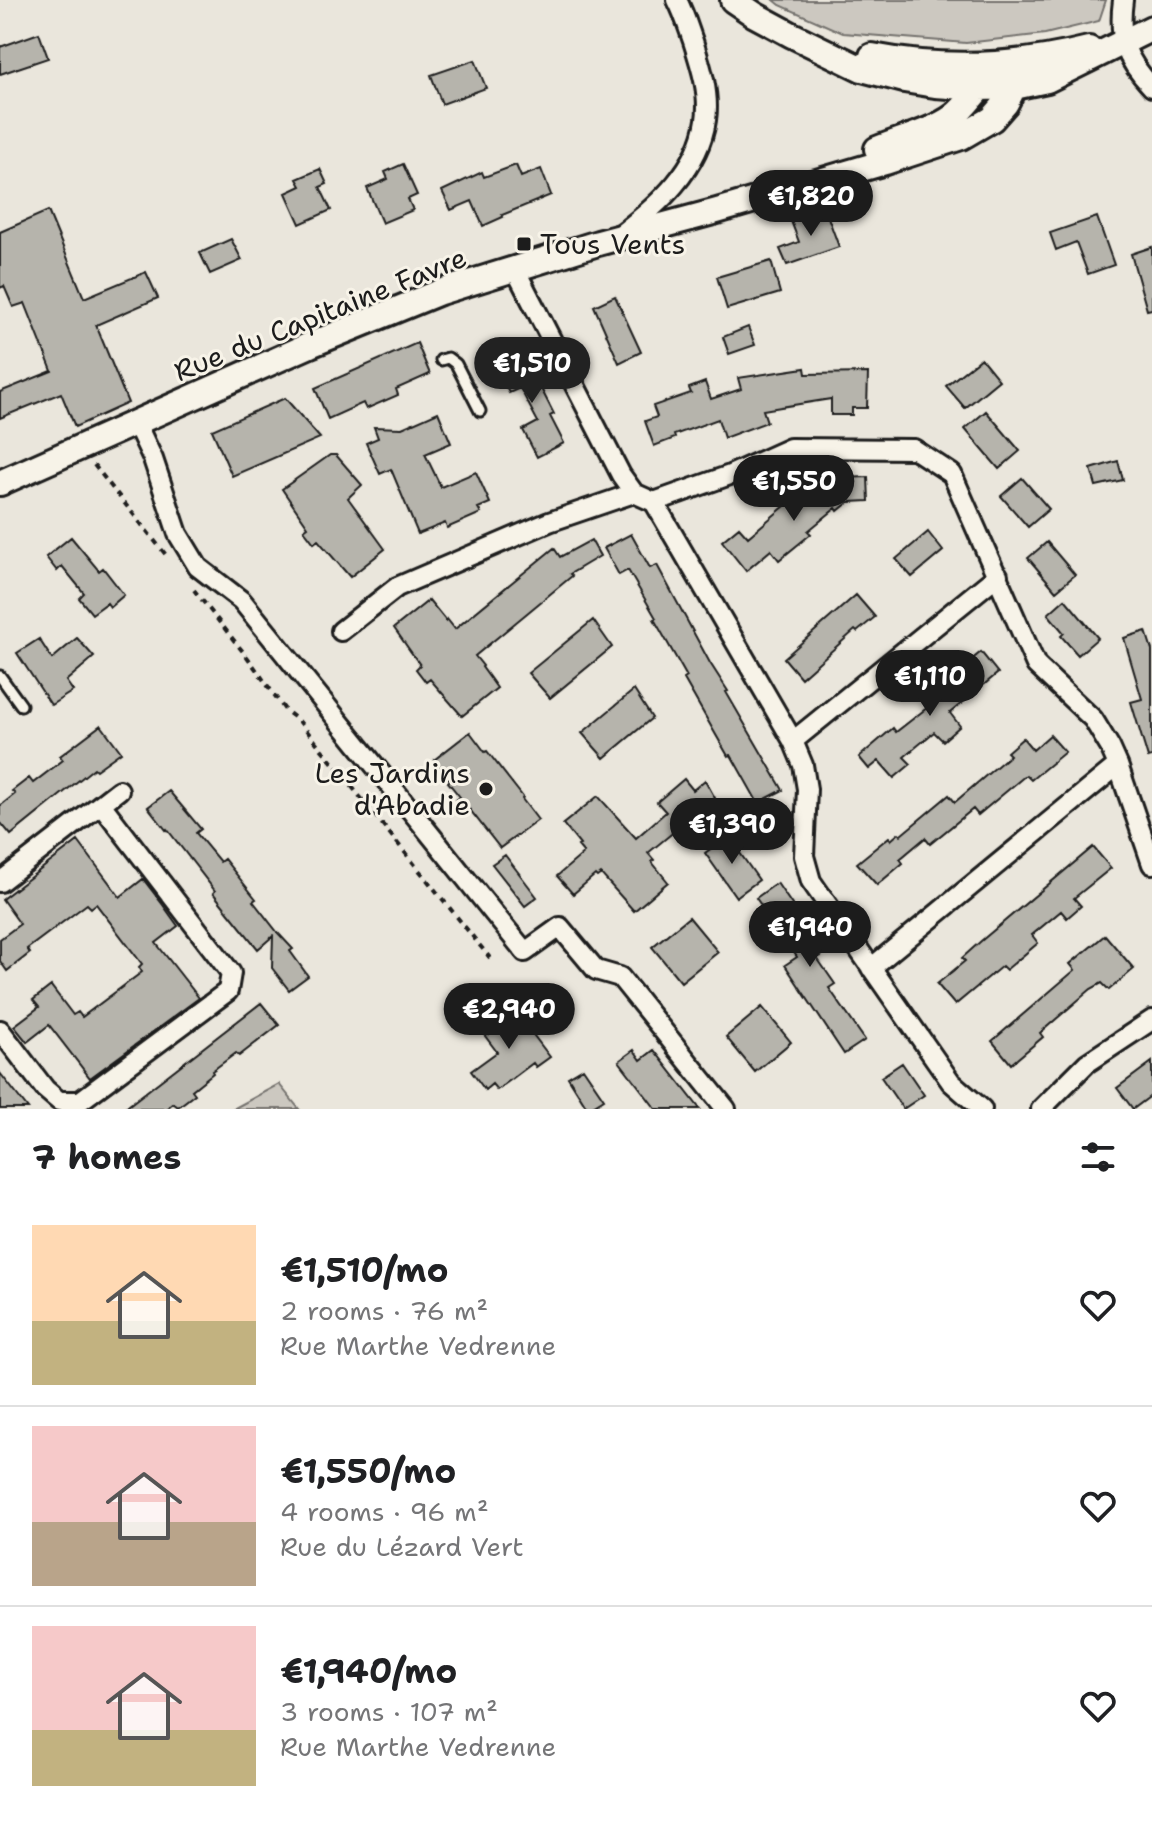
<!DOCTYPE html>
<meta charset="utf-8">
<style>
body{margin:0;font-family:"Shantell Sans",sans-serif;background:#f2f2f2;color:#202124;height:100vh;display:flex;flex-direction:column;font-size:30px;white-space:nowrap}
*{box-sizing:border-box;margin:0}
p{font-size:26px;color:#757577}
.icon{flex:none;width:44px;height:44px;fill:none;stroke:currentColor;stroke-width:2;stroke-linecap:round;stroke-linejoin:round}
.map{position:relative;height:1109px;overflow:hidden}
.side{display:flex;flex-direction:column;background:#fff;flex:1}
.side>*{flex:none}
.price{position:absolute;translate:-50% -68px;padding:0 18px;border-radius:28px;background:#1c1c1c;color:#fff;font-size:26px;line-height:52px;filter:drop-shadow(0 2px 4px #0008)}
.price::after{content:'';position:absolute;left:50%;top:48px;width:24px;height:18px;margin-left:-12px;background:inherit;clip-path:polygon(0 0,100% 0,50% 100%)}
.price.selected{background:#222;color:#fff}
ul{padding:0;list-style:none}
li{display:flex;align-items:center;gap:24px;height:200px;padding:0 32px}
li+li{border-top:2px solid #e0e0e0}
li span{display:grid;place-items:center;flex:none;width:224px;height:160px;border-radius:0px;color:#555}
li>.icon{margin-inline-start:auto}
span .icon{width:96px;height:96px;fill:#fffc;stroke-width:1}
li b{font-size:34px}
h2{display:flex;justify-content:space-between;align-items:center;height:96px;padding:0 32px;font-size:34px}
.map>svg:first-child{display:block}
.green{fill:#ccc8c0;stroke:#74726e;stroke-width:2}
.building{fill:#b6b4ac;stroke:#1c1c1c;stroke-width:2}
.lines{fill:none;stroke-linecap:round;stroke-linejoin:round}
.lane-casing{stroke:#1c1c1c;stroke-width:15}
.street-casing{stroke:#1c1c1c;stroke-width:24}
.secondary-casing{stroke:#1c1c1c;stroke-width:30}
.path{stroke:#1c1c1c;stroke-width:4;stroke-dasharray:6 6;stroke-linecap:butt}
.lane{stroke:#f7f3e8;stroke-width:9}
.street{stroke:#f7f3e8;stroke-width:18}
.secondary{stroke:#f7f3e8;stroke-width:24}
.poi-dot{fill:#1c1c1c;stroke:#f7f3e8;stroke-width:3}
.labels{text-anchor:middle;stroke-width:6;stroke-linejoin:round;paint-order:stroke}
.poi-label{font-size:28px;fill:#1c1c1c;stroke:#f7f3e8;text-anchor:start}
.street-label{font-size:28px;fill:#1c1c1c;stroke:#f7f3e8}
</style>
<div class="map">
<svg width="1152" height="1109" viewBox="0 0 1152 1109">
<rect width="100%" height="100%" fill="#eae6dc"/>
<filter id="ink" filterUnits="userSpaceOnUse"><feTurbulence type="fractalNoise" baseFrequency=".0125" numOctaves="2"/><feDisplacementMap in="SourceGraphic" scale="16" xChannelSelector="R" yChannelSelector="G"/><feConvolveMatrix kernelMatrix="1 2 1 2 8 2 1 2 1" color-interpolation-filters="sRGB"/></filter>
<g filter="url(#ink)">
<path class="green" d="M774 0H1106L1099 21 1045 34 966 43 843 33 780 5Z
M279 1084 299 1109H233Z"/>
<path class="building" d="M39 33 48 58 0 74V47Z
M475 60 486 88 442 104 431 75Z
M403 164 417 195 408 199 413 210 382 223 367 188 388 179 385 172Z
M516 165 521 177 541 169 551 195 502 215 503 217 483 226 472 201 451 210 442 191 482 172 484 177Z
M320 169 327 184 320 187 331 210 300 224 286 193 301 186 297 179Z
M825 209 839 247 787 265 780 249 799 242 791 221Z
M48 211 84 298 146 272 158 298 96 325 128 403 75 427 61 393 0 418V392L52 371 25 303 13 307 4 286 0 288V232Z
M1097 217 1114 265 1088 274 1076 242 1056 250 1050 233Z
M231 239 242 260 210 274 200 253Z
M1152 247V309L1147 310 1131 254Z
M771 261 780 293 727 309 717 277Z
M615 296 641 352 619 363 594 306Z
M748 327 755 345 729 354 723 337Z
M417 343 430 374 396 389 398 395 366 409 363 403 328 419 315 388Z
M524 355 554 414 550 416 564 443 537 457 523 430 538 422 520 388 509 393 496 369Z
M981 358 999 380 965 408 946 386Z
M805 368 806 374 868 373 867 408H852V415H831V399L787 406 763 410 767 422 724 438 718 419 674 435 675 438 654 446 645 421 657 417 653 406 691 393 689 388 705 382 711 399 741 389 738 378Z
M285 398 320 438 232 476 212 430Z
M986 411 1020 451 999 469 965 429Z
M438 412 451 443 425 454 441 487 476 472 490 503 478 508 481 513 447 528 445 523 418 534 391 469 380 474 366 443 378 438 374 427 402 428Z
M330 455H336L362 485 348 498 385 549 350 577 318 540 314 543 304 530 308 527 282 489Z
M1118 461 1123 480 1096 486 1091 469Z
M868 477 869 501 849 502 838 511 836 508 808 531 811 534 779 560 771 550 746 571 722 541 739 527 748 537 798 495 806 505 827 487 829 489 842 478Z
M1022 478 1049 509 1028 527 1001 496Z
M928 532 943 551 912 577 896 559Z
M631 534 650 568 657 565 710 663 728 691 726 692 783 790 758 803 731 755 728 756 684 679 687 677 654 619 656 618 628 570 619 575 604 548Z
M71 537 99 571 103 568 124 595 110 607 107 603 92 614 79 598 84 593 62 566 57 571 46 557Z
M591 540 600 556 570 574 572 576 475 656 483 666 482 667 497 688 462 716 430 679 426 682 416 669 420 665 394 628 429 600 446 621 447 619 455 629 554 548 560 557Z
M1047 542 1075 575 1056 591 1028 558Z
M856 595 875 617 857 632 855 630 801 678 784 658Z
M1065 599 1098 638 1078 655 1061 636 1064 633 1048 614Z
M593 620 612 647 550 698 528 673Z
M1146 631 1152 650V757L1148 758 1131 702 1142 699 1124 638Z
M77 638 94 657 66 681 73 691 51 705 17 653 39 639 52 659Z
M981 652 998 673 950 713 960 726 943 741 934 732 904 757 911 764 894 778 879 761 869 769 859 757 893 728 896 732 937 700 935 698 943 690 940 686Z
M634 690 652 718 604 758 582 733Z
M101 725 121 752 96 770 94 768 11 835 0 822V806L15 794 12 791 29 778 33 783 63 760 60 756Z
M470 732 485 752 487 751 523 797 522 799 538 820 500 848 470 810 466 813 456 800 460 797 448 782 450 780 434 760Z
M1050 735 1065 752 1031 780 1026 775 978 815 973 809 930 844 925 838 900 859 903 863 877 885 857 863 889 837 891 840 899 833 901 835 949 795 955 802 1010 755 1007 752 1023 738 1033 750Z
M684 779 693 790 705 780 715 798 648 853 654 860 652 862 668 882 634 911 601 874 597 877 595 875 573 894 557 876 584 853 578 846 580 845 563 824 598 796 636 838 666 812 657 802Z
M169 791 201 829 196 833 220 862 224 859 256 899 253 901 278 933 293 949 290 951 308 976 289 990 272 968 273 936 258 949 213 893 215 891 167 829 166 830 148 807Z
M728 836 759 880 736 897 705 853Z
M78 841 120 897 143 879 163 905 178 926 156 943 199 998 90 1078 49 1025 27 1042 14 1026 39 1007 33 1000 51 986 73 1015 78 1012 82 1017 142 972 139 967 142 964 96 904 91 908 87 904 27 949 30 953 7 971 0 961V939L20 924 2 899Z
M1093 847 1111 868 1074 898 1081 906 1067 918 1061 911 1032 935 1038 943 1006 970 1002 966 955 1005 937 984 965 961 962 958 981 941Z
M505 855 537 897 525 906 492 864Z
M777 883 805 924 802 927 821 956 817 958 835 984 829 988 865 1040 844 1054 785 965 797 957 756 898Z
M689 917 718 952 681 982 652 947Z
M1105 935 1134 969 1109 990 1102 983 1091 989 1040 1033 1043 1037 1011 1064 992 1041 1075 970 1070 964Z
M261 1003 279 1025 239 1056 236 1053 212 1071 213 1073 192 1090 195 1094 178 1107 173 1103 166 1109H124Z
M512 1007 550 1057 536 1067 533 1063 497 1090 492 1084 485 1090 471 1071 497 1052 485 1036 490 1034 484 1026Z
M762 1007 791 1042 755 1072 726 1037Z
M634 1050 641 1060 654 1050 700 1109H656L619 1061Z
M1152 1062V1095L1133 1109 1117 1088Z
M902 1063 924 1095 903 1109 881 1077Z
M583 1068 604 1099 588 1109 568 1077Z
M0 1073 28 1109H0Z"/>
<g class="lines">
<defs>
<path id="lane" d="M441 360 448 358 456 364 480 411
M0 676 21 705"/>
<path id="street" d="M1123 0C1118 38 1125 59 1152 87
M622 233C658 205 699 169 706 120 710 94 701 66 693 41 688 27 684 13 677 0
M515 269 621 475 634 493 654 502 793 741 803 765 807 789 804 856 811 881 951 1082 982 1109
M136 423 153 459 178 534 198 567 242 601 525 952 560 927 596 970 620 977 726 1109
M654 502 730 475 790 448 914 449 952 474 1036 665 1093 719 1110 747 1118 765 1152 864
M341 631 397 587 549 522 634 493
M793 741 998 575
M0 882 119 790
M871 968 1118 765
M0 1030 45 1089 59 1101H80L228 991 231 973 101 804
M1041 1109 1087 1063 1152 1020"/>
<path id="secondary" d="M733 0 755 15 792 35 862 69 904 80 935 85 980 88 1014 87 1047 80 1152 28
M872 56C944 70 1017 67 1089 49
M877 149C901 139 934 131 954 116 968 105 976 90 989 79
M0 483 310 345 440 292 598 243 717 211 885 162 961 137 992 119 1006 103 1014 87 1012 75 1004 64"/>
</defs>
<use href="#lane" class="lane-casing"/>
<use href="#street" class="street-casing"/>
<use href="#secondary" class="secondary-casing"/>
<path class="path" d="M94 465 166 555
M194 590 248 658 285 710 299 721 490 958"/>
<use href="#lane" class="lane"/>
<use href="#street" class="street"/>
<use href="#secondary" class="secondary"/>
</g>
</g>
<g class="poi-dot">
<rect x="516" y="236" width="16" height="16" rx="4"/>
<circle cx="486" cy="789" r="8"/>
</g>
<g class="labels">
<g class="poi-label">
<text x="540" y="254">Tous Vents</text>
<text x="470" y="783" text-anchor="end">Les Jardins<tspan x="470" dy="32">d'Abadie</tspan></text>
</g>
<g class="street-label">
<text transform="translate(320 314) rotate(-22)" y="10">Rue du Capitaine Favre</text>
</g>
</g>
</svg>
<b class="price" style="left:811px;top:238px">€1,820</b>
<b class="price selected" style="left:532px;top:405px">€1,510</b>
<b class="price" style="left:794px;top:523px">€1,550</b>
<b class="price" style="left:930px;top:718px">€1,110</b>
<b class="price" style="left:732px;top:866px">€1,390</b>
<b class="price" style="left:810px;top:969px">€1,940</b>
<b class="price" style="left:509px;top:1051px">€2,940</b>
</div>
<section class="side">
<h2>7 homes<svg class="icon" aria-label="filters" viewBox="0 0 24 24"><path d="M4 7h16M4 17h16"/><circle cx="9" cy="7" r="2"/><circle cx="15" cy="17" r="2"/></svg></h2>
<ul>
<li><span style="background:linear-gradient(#ffd9b3 60%,#c2b280 0)"><svg class="icon" aria-label="home" viewBox="0 0 24 24"><path d="M3 11l9-7 9 7M6 9v11h12V9"/></svg></span><div><b>€1,510/mo</b><p>2 rooms · 76 m²</p><p>Rue Marthe Vedrenne</p></div><svg class="icon" aria-label="heart" viewBox="0 0 24 24"><path d="M12 20l-8-8c-3-5 5-10 8-4 3-6 11-1 8 4z"/></svg></li>
<li><span style="background:linear-gradient(#f6c9c9 60%,#b9a48a 0)"><svg class="icon" aria-label="home" viewBox="0 0 24 24"><path d="M3 11l9-7 9 7M6 9v11h12V9"/></svg></span><div><b>€1,550/mo</b><p>4 rooms · 96 m²</p><p>Rue du Lézard Vert</p></div><svg class="icon" aria-label="heart" viewBox="0 0 24 24"><path d="M12 20l-8-8c-3-5 5-10 8-4 3-6 11-1 8 4z"/></svg></li>
<li><span style="background:linear-gradient(#f6c9c9 65%,#c2b280 0)"><svg class="icon" aria-label="home" viewBox="0 0 24 24"><path d="M3 11l9-7 9 7M6 9v11h12V9"/></svg></span><div><b>€1,940/mo</b><p>3 rooms · 107 m²</p><p>Rue Marthe Vedrenne</p></div><svg class="icon" aria-label="heart" viewBox="0 0 24 24"><path d="M12 20l-8-8c-3-5 5-10 8-4 3-6 11-1 8 4z"/></svg></li>
</ul>
</section>
